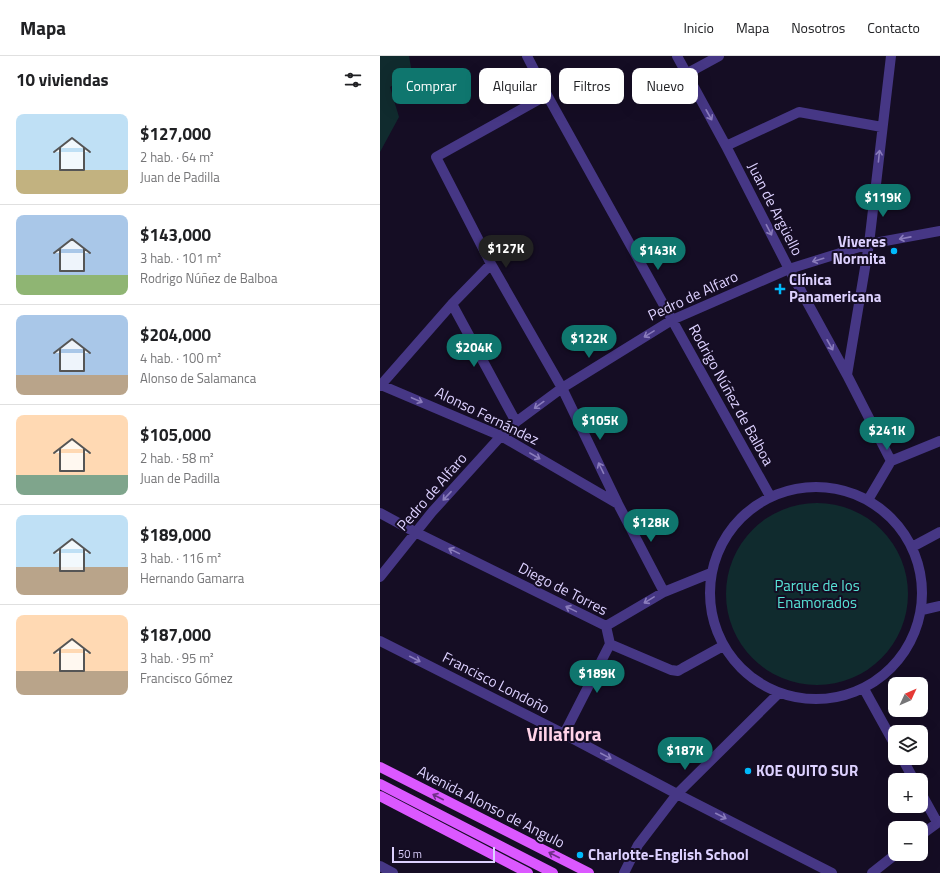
<!DOCTYPE html>
<html lang="es">
<meta charset="utf-8">
<style>
body{margin:0;font-family:"Titillium Web",sans-serif;background:#f2f2f2;color:#202124;height:100vh;display:flex;flex-direction:column;font-size:15px;white-space:nowrap}
*{box-sizing:border-box;margin:0}
p{font-size:13px;color:#757577}
.icon{flex:none;width:22px;height:22px;fill:none;stroke:currentColor;stroke-width:2;stroke-linecap:round;stroke-linejoin:round}
.map{position:relative;flex:1;overflow:hidden}
.drawer{display:flex;flex-direction:column;background:#fff;width:380px}
.drawer>*{flex:none}
.guide{position:absolute;left:12px;top:12px;width:380px;height:36px;display:flex;gap:8px}
.needle{width:26px;rotate:46deg}
.tools{position:absolute;left:508px;top:621px;display:grid;gap:8px}
.tools a{display:grid;place-items:center;width:40px;height:40px;border-radius:8px;background:#fff;box-shadow:0 4px 16px #0002;font-size:20px}
.scale{position:absolute;left:12px;bottom:10px;width:103px;box-sizing:border-box;padding-left:4px;border:2px solid #ddd1ff;border-top:0;font-size:11px;line-height:14px;white-space:nowrap;color:#ddd1ff;-webkit-text-stroke:3px #150d24;paint-order:stroke}
.price{position:absolute;translate:-50% -34px;padding:0 9px;border-radius:14px;background:#0f766e;color:#fff;font-size:13px;line-height:26px;filter:drop-shadow(0 1px 2px #0008)}
.price::after{content:'';position:absolute;left:50%;top:24px;width:12px;height:9px;margin-left:-6px;background:inherit;clip-path:polygon(0 0,100% 0,50% 100%)}
.price.on{background:#222;color:#fff}
ul{padding:0;list-style:none}
li{display:flex;align-items:center;gap:12px;height:100px;padding:0 16px}
li+li{border-top:1px solid #e0e0e0}
li span{display:grid;place-items:center;flex:none;width:112px;height:80px;border-radius:8px;color:#555}
li>.icon{margin-inline-start:auto}
span .icon{width:48px;height:48px;fill:#fffc;stroke-width:1}
li b{font-size:17px}
h2{display:flex;justify-content:space-between;align-items:center;height:48px;padding:0 16px;font-size:17px}
.tag{padding:0 14px;border-radius:8px;background:#fff;box-shadow:0 4px 16px #0002;font-size:14px;line-height:36px}
.tag.on{background:#0f766e;color:#fff}
header{display:flex;align-items:center;gap:24px;box-sizing:border-box;height:56px;padding:0 20px;background:#fff;border-bottom:1px solid #e0e0e0}
header strong{font-size:19px}
nav{display:flex;gap:22px;margin-inline-start:auto;font-size:14px}
main{display:flex;flex:1;min-height:0}
.map>svg:first-child{display:block}
.green{fill:#102b2e}
.lines{fill:none;stroke-linecap:round;stroke-linejoin:round}
.minor{stroke:#463785;stroke-width:10}
.major{stroke:#db58ff;stroke-width:10}
.oneway{stroke:#8a7cbc}
.oneway2{stroke:#6e2f87}
.poi-dot{fill:#00bafc;stroke:#150d24;stroke-width:1.5}
.labels{text-anchor:middle;stroke-width:4;stroke-linejoin:round;paint-order:stroke}
.street-label{font-size:15px;fill:#ddd1ff;stroke:#150d24}
.poi-label{font-size:15px;font-weight:bold;fill:#ddd1ff;stroke:#150d24;text-anchor:start}
.park-label{font-size:15px;fill:#58e4d7;stroke:#150d24}
.district-label{font-size:19px;font-weight:bold;fill:#ffd3e8;stroke:#150d24}
</style>
<header>
<strong>Mapa</strong>
<nav><a>Inicio</a><a>Mapa</a><a>Nosotros</a><a>Contacto</a></nav>
</header>
<main>
<section class="drawer">
<h2>10 viviendas<svg class="icon" aria-label="filters" viewBox="0 0 24 24"><path d="M4 7h16M4 17h16"/><circle cx="9" cy="7" r="2"/><circle cx="15" cy="17" r="2"/></svg></h2>
<ul>
<li><span style="background:linear-gradient(#bfe0f5 70%,#c2b280 0)"><svg class="icon" aria-label="home" viewBox="0 0 24 24"><path d="M3 11l9-7 9 7M6 9v11h12V9"/></svg></span><div><b>$127,000</b><p>2 hab. · 64 m²</p><p>Juan de Padilla</p></div></li>
<li><span style="background:linear-gradient(#a9c7e8 75%,#8fb573 0)"><svg class="icon" aria-label="home" viewBox="0 0 24 24"><path d="M3 11l9-7 9 7M6 9v11h12V9"/></svg></span><div><b>$143,000</b><p>3 hab. · 101 m²</p><p>Rodrigo Núñez de Balboa</p></div></li>
<li><span style="background:linear-gradient(#a9c7e8 75%,#b9a48a 0)"><svg class="icon" aria-label="home" viewBox="0 0 24 24"><path d="M3 11l9-7 9 7M6 9v11h12V9"/></svg></span><div><b>$204,000</b><p>4 hab. · 100 m²</p><p>Alonso de Salamanca</p></div></li>
<li><span style="background:linear-gradient(#ffd9b3 75%,#7fa58c 0)"><svg class="icon" aria-label="home" viewBox="0 0 24 24"><path d="M3 11l9-7 9 7M6 9v11h12V9"/></svg></span><div><b>$105,000</b><p>2 hab. · 58 m²</p><p>Juan de Padilla</p></div></li>
<li><span style="background:linear-gradient(#bfe0f5 65%,#b9a48a 0)"><svg class="icon" aria-label="home" viewBox="0 0 24 24"><path d="M3 11l9-7 9 7M6 9v11h12V9"/></svg></span><div><b>$189,000</b><p>3 hab. · 116 m²</p><p>Hernando Gamarra</p></div></li>
<li><span style="background:linear-gradient(#ffd9b3 70%,#b9a48a 0)"><svg class="icon" aria-label="home" viewBox="0 0 24 24"><path d="M3 11l9-7 9 7M6 9v11h12V9"/></svg></span><div><b>$187,000</b><p>3 hab. · 95 m²</p><p>Francisco Gómez</p></div></li>
</ul>
</section>
<div class="map">
<svg width="560" height="817" viewBox="0 0 560 817">
<rect width="100%" height="100%" fill="#150d24"/>
<path class="green" d="M0 0H29L32 17 10 31 19 61 0 96Z
M346 538a91 91 0 1 1 182 0a91 91 0 1 1-182 0Z"/>
<g class="lines">
<path class="minor" d="M147 0 167 39 390 440
M297 0 346 90 409 213 467 319 511 405
M306 18 339 0
M167 39 56 101 111 208 182 332 238 448 284 536
M346 90 419 56 502 71
M72 248 136 366
M467 319 489 188 511 0
M1 329 121 380 238 448
M0 330 72 248 111 208
M330 537a106 106 0 1 1 212 0a106 106 0 1 1-212 0Z
M488 444 511 405 560 385
M0 457 35 476 226 570
M532 491 560 476
M0 521 52 456 121 380 136 366 182 332 292 264 409 213 489 188 560 175
M542 554 560 550
M226 570 230 588 291 614 298 615 303 612 343 590
M226 570 284 536 331 517
M0 585 184 678 297 738 452 817
M484 633 515 689
M184 678 230 588
M522 702 534 724
M541 737 557 766
M541 779 560 765
M0 810 13 817
M244 817 258 789 297 738 399 637
M492 817 516 798"/>
<path class="major" d="M0 711 209 817
M0 728 173 817
M0 740 148 817"/>
</g>
<defs><path id="oneway-shaft" d="M-6 0H5M1.5-3L5.5 0L1.5 3" fill="none" stroke-width="1.6" stroke-linecap="round" stroke-linejoin="round"/></defs>
<g class="oneway">
<use href="#oneway-shaft" transform="translate(329 59) rotate(61)"/>
<use href="#oneway-shaft" transform="translate(499 100) rotate(-84)"/>
<use href="#oneway-shaft" transform="translate(389 174) rotate(63)"/>
<use href="#oneway-shaft" transform="translate(525 182) rotate(169)"/>
<use href="#oneway-shaft" transform="translate(438 204) rotate(163)"/>
<use href="#oneway-shaft" transform="translate(269 278) rotate(148)"/>
<use href="#oneway-shaft" transform="translate(450 289) rotate(61)"/>
<use href="#oneway-shaft" transform="translate(37 344) rotate(23)"/>
<use href="#oneway-shaft" transform="translate(159 349) rotate(144)"/>
<use href="#oneway-shaft" transform="translate(155 400) rotate(30)"/>
<use href="#oneway-shaft" transform="translate(221 412) rotate(-116)"/>
<use href="#oneway-shaft" transform="translate(67 440) rotate(133)"/>
<use href="#oneway-shaft" transform="translate(74 495) rotate(-154)"/>
<use href="#oneway-shaft" transform="translate(269 544) rotate(149)"/>
<use href="#oneway-shaft" transform="translate(191 553) rotate(-154)"/>
<use href="#oneway-shaft" transform="translate(35 603) rotate(27)"/>
<use href="#oneway-shaft" transform="translate(226 700) rotate(28)"/>
<use href="#oneway-shaft" transform="translate(341 760) rotate(27)"/>
</g>
<g class="oneway2">
<use href="#oneway-shaft" transform="translate(58 741) rotate(-153)"/>
<use href="#oneway-shaft" transform="translate(174 799) rotate(-153)"/>
</g>
<g class="poi-dot">
<circle cx="514" cy="195" r="4"/>
<path d="M398 227h4v4h4v4h-4v4h-4v-4h-4v-4h4z"/>
<circle cx="368" cy="715" r="4"/>
<circle cx="200" cy="799" r="4"/>
</g>
<g class="labels">
<g class="street-label">
<text transform="translate(395 153) rotate(63)" y="5">Juan de Argüello</text>
<text transform="translate(313 240) rotate(-25)" y="5">Pedro de Alfaro</text>
<text transform="translate(351 339) rotate(61)" y="5">Rodrigo Núñez de Balboa</text>
<text transform="translate(107 360) rotate(26)" y="5">Alonso Fernández</text>
<text transform="translate(52 436) rotate(-49)" y="5">Pedro de Alfaro</text>
<text transform="translate(183 533) rotate(27)" y="5">Diego de Torres</text>
<text transform="translate(116 627) rotate(27)" y="5">Francisco Londoño</text>
<text transform="translate(111 751) rotate(27)" y="5">Avenida Alonso de Angulo</text>
</g>
<g class="poi-label">
<text x="506" y="191" text-anchor="end">Viveres<tspan x="506" dy="17">Normita</tspan></text>
<text x="409" y="229">Clínica<tspan x="409" dy="17">Panamericana</tspan></text>
<text x="376" y="720">KOE QUITO SUR</text>
<text x="208" y="804">Charlotte-English School</text>
</g>
<g class="park-label">
<text x="437" y="535">Parque de los<tspan x="437" dy="17">Enamorados</tspan></text>
</g>
<g class="district-label">
<text x="184" y="685">Villaflora</text>
</g>
</g>
</svg>
<div class="tools">
<a><svg class="needle" viewBox="-14 -14 28 28"><path d="M0-13l5 13h-10z" fill="#e53935"/><path d="M0 13l5-13h-10z" fill="#757577"/></svg></a>
<a><svg class="icon" aria-label="layers" viewBox="0 0 24 24"><path d="M12 4l9 5-9 5-9-5zM3 14l9 5 9-5"/></svg></a>
<a>+</a>
<a>−</a>
</div>
<div class="scale">50 m</div>
<b class="price" style="left:503px;top:162px">$119K</b>
<b class="price on" style="left:126px;top:213px">$127K</b>
<b class="price" style="left:278px;top:215px">$143K</b>
<b class="price" style="left:209px;top:303px">$122K</b>
<b class="price" style="left:94px;top:312px">$204K</b>
<b class="price" style="left:220px;top:385px">$105K</b>
<b class="price" style="left:507px;top:395px">$241K</b>
<b class="price" style="left:271px;top:487px">$128K</b>
<b class="price" style="left:217px;top:638px">$189K</b>
<b class="price" style="left:305px;top:715px">$187K</b>
<div class="guide">
<a class="tag on">Comprar</a>
<a class="tag">Alquilar</a>
<a class="tag">Filtros</a>
<a class="tag">Nuevo</a>
</div>
</div>
</main>
